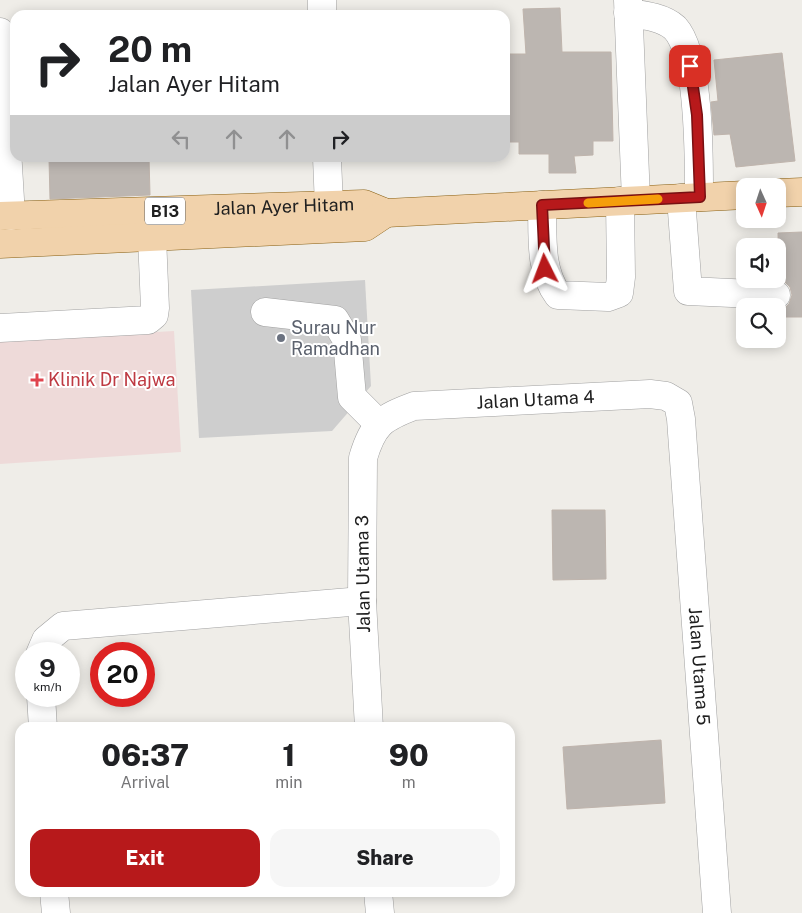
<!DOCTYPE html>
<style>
:root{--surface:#fff;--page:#f6f6f6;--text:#202124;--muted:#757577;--accent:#b7191b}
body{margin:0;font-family:"Public Sans",sans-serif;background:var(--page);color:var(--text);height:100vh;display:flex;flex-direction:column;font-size:19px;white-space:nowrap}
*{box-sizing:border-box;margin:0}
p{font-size:16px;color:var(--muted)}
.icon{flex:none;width:28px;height:28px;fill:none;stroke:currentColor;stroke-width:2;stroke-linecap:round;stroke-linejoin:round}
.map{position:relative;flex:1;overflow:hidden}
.sheet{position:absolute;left:15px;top:722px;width:500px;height:175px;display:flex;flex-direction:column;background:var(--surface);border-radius:15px;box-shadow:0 2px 12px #0003}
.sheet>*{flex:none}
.guide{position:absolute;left:10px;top:10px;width:500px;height:152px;border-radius:15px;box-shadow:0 2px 12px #0003;background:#fff;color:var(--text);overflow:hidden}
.needle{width:32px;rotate:177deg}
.controls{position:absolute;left:736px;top:178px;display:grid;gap:10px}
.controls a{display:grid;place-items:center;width:50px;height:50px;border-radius:10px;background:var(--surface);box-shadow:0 2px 12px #0003;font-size:25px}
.speed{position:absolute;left:15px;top:642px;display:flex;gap:10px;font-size:25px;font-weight:700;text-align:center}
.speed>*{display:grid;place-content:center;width:65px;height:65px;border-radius:50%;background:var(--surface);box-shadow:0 2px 12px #0003;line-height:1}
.speed small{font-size:12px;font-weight:400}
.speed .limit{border:8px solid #d22;background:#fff;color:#111}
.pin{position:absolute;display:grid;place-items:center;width:42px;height:42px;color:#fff;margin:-21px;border-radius:10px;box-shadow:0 2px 8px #0006}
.me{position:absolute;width:55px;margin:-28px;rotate:357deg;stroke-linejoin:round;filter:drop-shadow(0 0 4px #0008)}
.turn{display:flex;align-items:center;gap:18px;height:105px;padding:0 15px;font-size:22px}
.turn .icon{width:65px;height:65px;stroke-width:2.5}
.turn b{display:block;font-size:35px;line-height:42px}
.lanes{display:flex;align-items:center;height:48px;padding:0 15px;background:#0003;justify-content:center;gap:25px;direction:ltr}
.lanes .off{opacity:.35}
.eta{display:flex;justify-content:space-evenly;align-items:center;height:85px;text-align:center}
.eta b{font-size:30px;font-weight:800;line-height:35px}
.primary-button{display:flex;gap:10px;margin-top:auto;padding:10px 15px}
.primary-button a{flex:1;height:58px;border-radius:15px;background:var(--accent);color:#fff;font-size:20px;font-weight:800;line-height:58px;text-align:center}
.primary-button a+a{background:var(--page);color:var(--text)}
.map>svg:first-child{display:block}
.commercial{fill:#eedad9}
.religious{fill:#cecece}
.building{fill:#bcb6b1;stroke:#bfb4ac}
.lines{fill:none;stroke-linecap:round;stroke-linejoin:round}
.minor-casing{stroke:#a1a1a1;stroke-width:29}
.major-casing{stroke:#896013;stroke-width:29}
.minor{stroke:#fff;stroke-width:28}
.major{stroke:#f1d2ab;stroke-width:28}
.route-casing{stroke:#771012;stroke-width:12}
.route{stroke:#b7191b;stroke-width:9}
.slow{stroke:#f59e0b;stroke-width:9}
.worship-dot{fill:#6b7280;stroke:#fff;stroke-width:2}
.health-dot{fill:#e0444e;stroke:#fff;stroke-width:2}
.labels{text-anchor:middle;stroke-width:4;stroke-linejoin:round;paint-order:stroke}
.shield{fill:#fff;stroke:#636363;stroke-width:1}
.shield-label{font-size:16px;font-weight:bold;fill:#202020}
.street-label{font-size:18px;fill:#202020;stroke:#fff}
.worship-label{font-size:18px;fill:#5b616d;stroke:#fff;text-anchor:start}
.health-label{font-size:18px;fill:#be3a42;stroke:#fff;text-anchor:start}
</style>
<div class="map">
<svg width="802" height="913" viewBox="0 0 802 913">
<rect width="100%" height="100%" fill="#efede8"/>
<polygon class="commercial" points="174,331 181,452 0,464 0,341"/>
<polygon class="religious" points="365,280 371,386 332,431 199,438 191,290"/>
<g class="building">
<polygon points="560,8 562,52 611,52 613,141 593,141 593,155 574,156 576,173 549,173 549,154 519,154 519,142 505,142 505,54 526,54 523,9"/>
<polygon points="782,53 795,161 736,167 730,134 714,135 711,102 718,101 714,60"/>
<polygon points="49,158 149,158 150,195 50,199"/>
<polygon points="802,232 802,317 779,317 779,310 784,309 789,304 792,295 790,287 785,282 779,280 778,233"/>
<polygon points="552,510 605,510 606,579 553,580"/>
<polygon points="661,740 665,803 567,809 563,747"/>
</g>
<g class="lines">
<g class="minor-casing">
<g id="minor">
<polyline points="322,0 322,15"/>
<polyline points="628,0 636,200"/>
<path d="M628,13C643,15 663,17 675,28C700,55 699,160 699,197"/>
<polyline points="0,32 11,216"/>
<polyline points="327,158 329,206"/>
<polyline points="681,198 688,291 776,295"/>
<path d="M542,205C543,235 539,270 558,295L608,297L619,293L621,277L620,201"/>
<polyline points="265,312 335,320 347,340 352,397 379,424"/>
<polyline points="0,328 148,320 154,315 155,308 152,237"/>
<polyline points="40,654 46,640 63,626 362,601"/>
<polyline points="41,696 43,728"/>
<path id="s1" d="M369,728L362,601L363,458C373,424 382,418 414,406L650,394L666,396L678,403L681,419L717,913"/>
<polyline points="54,892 56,913"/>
<polyline points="378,892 380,913"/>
</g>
</g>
<g class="major-casing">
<g id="major">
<polyline points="778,193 802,192"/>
<path id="s2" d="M0,216L364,204L386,213L745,195"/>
<polyline points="0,244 365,227 386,213"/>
</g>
</g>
<use href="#minor" class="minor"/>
<use href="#major" class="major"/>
</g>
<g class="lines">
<g class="route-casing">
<polyline id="route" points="545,269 542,205 700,197 697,115 690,66"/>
</g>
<use href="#route" class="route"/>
<polyline class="slow" points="588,203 658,199"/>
</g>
<circle class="worship-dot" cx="281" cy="338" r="5"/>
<path class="health-dot" d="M34.5 372.5h5v5h5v5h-5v5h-5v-5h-5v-5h5z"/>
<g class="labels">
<rect class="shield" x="145" y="197.5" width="40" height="27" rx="4"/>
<g class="shield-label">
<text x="165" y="217">B13</text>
</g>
<g class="street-label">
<text dy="6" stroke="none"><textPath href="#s2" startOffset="284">Jalan Ayer Hitam</textPath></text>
<text dy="6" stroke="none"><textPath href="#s1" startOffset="469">Jalan Utama 4</textPath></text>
<text transform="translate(363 574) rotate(-91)" y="6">Jalan Utama 3</text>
<text dy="6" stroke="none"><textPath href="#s1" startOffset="878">Jalan Utama 5</textPath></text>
</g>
<g class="worship-label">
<text x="291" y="334">Surau Nur<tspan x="291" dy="21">Ramadhan</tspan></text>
</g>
<g class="health-label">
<text x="48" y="386">Klinik Dr Najwa</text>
</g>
</g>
</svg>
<div class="controls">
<a><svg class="needle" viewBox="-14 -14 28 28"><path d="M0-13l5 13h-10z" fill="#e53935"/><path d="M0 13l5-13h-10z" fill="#757577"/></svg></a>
<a><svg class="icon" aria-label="sound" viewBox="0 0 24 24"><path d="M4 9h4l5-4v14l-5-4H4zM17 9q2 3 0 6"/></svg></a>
<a><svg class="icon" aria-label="search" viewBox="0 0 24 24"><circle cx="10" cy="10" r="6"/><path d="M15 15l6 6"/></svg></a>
</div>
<div class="speed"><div>9<small>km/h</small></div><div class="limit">20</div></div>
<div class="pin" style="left:690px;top:66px;background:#d93025"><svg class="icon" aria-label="arrive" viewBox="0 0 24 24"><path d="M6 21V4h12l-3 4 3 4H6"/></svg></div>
<svg class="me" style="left:545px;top:269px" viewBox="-20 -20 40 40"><path d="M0-17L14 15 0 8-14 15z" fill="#b7191b" stroke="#fff" stroke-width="4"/></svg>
<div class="guide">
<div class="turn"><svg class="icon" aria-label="right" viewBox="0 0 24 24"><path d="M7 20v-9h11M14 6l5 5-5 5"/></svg><div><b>20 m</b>Jalan Ayer Hitam</div></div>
<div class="lanes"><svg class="icon off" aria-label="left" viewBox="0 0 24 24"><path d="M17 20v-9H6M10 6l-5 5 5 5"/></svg><svg class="icon off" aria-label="ahead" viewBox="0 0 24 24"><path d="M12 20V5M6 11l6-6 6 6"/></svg><svg class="icon off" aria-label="ahead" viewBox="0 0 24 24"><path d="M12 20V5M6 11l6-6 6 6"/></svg><svg class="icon" aria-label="right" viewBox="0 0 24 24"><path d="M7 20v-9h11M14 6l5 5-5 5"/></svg></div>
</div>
<section class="sheet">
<div class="eta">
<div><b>06:37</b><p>Arrival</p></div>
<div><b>1</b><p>min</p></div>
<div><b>90</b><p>m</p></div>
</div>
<div class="primary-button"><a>Exit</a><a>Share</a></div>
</section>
</div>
